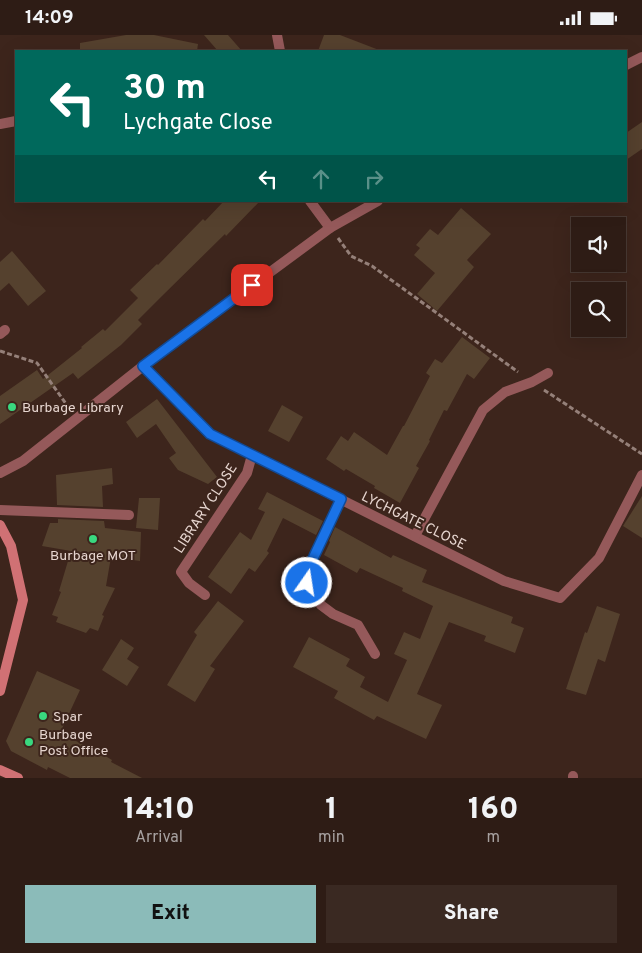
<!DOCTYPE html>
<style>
:root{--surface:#2e1c15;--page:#3a2922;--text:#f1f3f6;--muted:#a7a1a0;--line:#493a34;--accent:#8bbbb9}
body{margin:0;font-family:Overpass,sans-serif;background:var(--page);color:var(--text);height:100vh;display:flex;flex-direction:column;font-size:19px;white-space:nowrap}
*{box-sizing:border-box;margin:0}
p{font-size:16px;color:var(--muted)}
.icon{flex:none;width:28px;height:28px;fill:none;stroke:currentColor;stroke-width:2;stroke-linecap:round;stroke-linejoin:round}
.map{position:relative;height:743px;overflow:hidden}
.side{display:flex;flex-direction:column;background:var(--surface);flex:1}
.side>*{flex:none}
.banner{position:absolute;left:15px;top:15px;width:612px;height:152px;border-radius:0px;box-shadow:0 5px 20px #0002,0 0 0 1px var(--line);background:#00695c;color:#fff;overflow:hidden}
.tools{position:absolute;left:571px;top:182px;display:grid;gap:10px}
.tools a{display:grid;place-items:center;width:55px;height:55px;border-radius:0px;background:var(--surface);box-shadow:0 5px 20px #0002,0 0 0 1px var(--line);font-size:25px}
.pin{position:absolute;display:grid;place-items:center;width:42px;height:42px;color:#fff;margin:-21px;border-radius:10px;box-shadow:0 2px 8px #0006}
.me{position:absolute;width:55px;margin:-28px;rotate:13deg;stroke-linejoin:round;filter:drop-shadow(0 0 4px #0008)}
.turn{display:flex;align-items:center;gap:18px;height:105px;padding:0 25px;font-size:22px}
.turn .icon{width:65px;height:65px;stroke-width:2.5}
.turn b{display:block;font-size:35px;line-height:42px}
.lanes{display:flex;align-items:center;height:48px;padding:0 25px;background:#0003;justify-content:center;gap:25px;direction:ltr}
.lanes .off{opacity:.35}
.eta{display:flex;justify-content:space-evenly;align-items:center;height:85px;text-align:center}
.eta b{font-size:30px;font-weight:800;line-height:35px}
.primary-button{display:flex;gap:10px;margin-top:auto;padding:10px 25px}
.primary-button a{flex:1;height:58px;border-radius:0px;background:var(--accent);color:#111;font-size:20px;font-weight:800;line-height:58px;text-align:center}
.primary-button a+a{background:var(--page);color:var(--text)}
.status{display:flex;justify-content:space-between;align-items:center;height:35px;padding:0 25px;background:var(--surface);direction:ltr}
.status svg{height:14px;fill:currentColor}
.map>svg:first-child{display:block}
.building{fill:#55412e}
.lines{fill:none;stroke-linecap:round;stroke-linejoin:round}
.path{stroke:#958079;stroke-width:3;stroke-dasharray:5 2.5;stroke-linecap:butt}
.service{stroke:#95595a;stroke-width:10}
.minor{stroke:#95595a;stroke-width:10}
.tertiary{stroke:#95595a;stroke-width:10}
.secondary{stroke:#d07174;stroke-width:10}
.route-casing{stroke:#114b97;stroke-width:12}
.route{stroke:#1a73e8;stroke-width:9}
.poi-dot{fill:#39d87f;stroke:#3d251c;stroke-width:2}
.labels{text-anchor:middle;stroke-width:4;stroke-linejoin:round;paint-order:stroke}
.poi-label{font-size:14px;fill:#e7d6d0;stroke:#3d251c;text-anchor:start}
.street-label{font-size:14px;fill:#e7d6d0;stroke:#3d251c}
</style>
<div class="status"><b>14:09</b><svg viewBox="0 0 49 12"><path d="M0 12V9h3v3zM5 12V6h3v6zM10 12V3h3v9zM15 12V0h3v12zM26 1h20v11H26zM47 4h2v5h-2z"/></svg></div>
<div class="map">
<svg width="642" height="743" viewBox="0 0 642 743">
<rect width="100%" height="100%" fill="#3d251c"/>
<g class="building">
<polygon points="126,0 154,0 198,9 197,16 80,16 80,8"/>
<polygon points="204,0 228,0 242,16 218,16"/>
<polygon points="324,0 340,0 379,15 379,16 318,16"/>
<polygon points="642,87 642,114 626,125 626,98"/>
<polygon points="224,166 260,166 226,201 225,199 161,262 138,285 142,289 121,310 78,344 73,338 0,389 0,361 37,335 43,344 82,313 81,312 103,294 105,296 138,263 130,255 157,229 158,230 203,184 205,186"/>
<polygon points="461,173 491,199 467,225 474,232 437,276 417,259 435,238 414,220 420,213 416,210 430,194 438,200"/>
<polygon points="12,216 46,256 28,271 9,248 0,256 0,227"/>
<polygon points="462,302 490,323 474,344 467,339 447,376 444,375 429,405 430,406 416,431 419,433 400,468 374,453 375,451 346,434 344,436 326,424 341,401 348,406 354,397 387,420 403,391 404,391 430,341 426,338 435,324 442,328"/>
<polygon points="157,364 217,442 208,449 178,435 169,423 176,418 156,389 137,403 126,387"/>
<polygon points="282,370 303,382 289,407 268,396"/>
<polygon points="112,433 113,449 102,451 103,472 57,470 56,440"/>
<polygon points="267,457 323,486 316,500 283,483 267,516 269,518 255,537 249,533 231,559 208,542 240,497 251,505 265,477 258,474"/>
<polygon points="642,461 642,503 623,491"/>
<polygon points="139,463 160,463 158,495 136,493"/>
<polygon points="58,484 104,486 105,493 141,497 140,526 111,522 106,551 115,553 102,580 104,581 98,596 90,593 86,598 56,587 58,582 52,580 61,557 59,556 71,516 42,511 50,488 58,488"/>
<polygon points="335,492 391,523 393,520 427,535 422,547 513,582 511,588 524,593 515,618 484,606 486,601 449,587 417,659 442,670 426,704 377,681 374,685 334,663 338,656 293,632 309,602 350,624 346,631 365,642 360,652 388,667 407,625 394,619 404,597 420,604 433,571 402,556 403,553 360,533 357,538 324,520 330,507 329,506"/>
<polygon points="218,566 244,586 210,631 215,634 195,667 167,650 197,600 194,597"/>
<polygon points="597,571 620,579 605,627 598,624 586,660 566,654 585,597 587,598"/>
<polygon points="121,604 134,613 127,624 139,632 127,651 102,635"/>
<polygon points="37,636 80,655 60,698 102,719 112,725 111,727 142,743 70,743 48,732 47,735 11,716 6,706"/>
</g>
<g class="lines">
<g class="path">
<polyline points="338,203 351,221 372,231 518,337"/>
<polyline points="0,316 37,328 69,373"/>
<polyline points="544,355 642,419"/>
</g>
<polyline class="service" points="573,741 573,743"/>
<g class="minor">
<polyline points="277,0 280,16"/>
<polyline points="0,89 16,86"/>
<polyline points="310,166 330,193"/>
<polyline points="0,299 5,295"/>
<polyline points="143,331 210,399 504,546 560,563 599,523 642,440"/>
<polyline points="341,464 309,532 307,548 321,570 333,579 358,590 375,619"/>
<polyline points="0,475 129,480"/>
<polyline points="415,501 483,375 505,357 532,347 548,338"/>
<polyline points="205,560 189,548 181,537 247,438 252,420"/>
</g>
<g class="tertiary">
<polyline points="626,30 642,22"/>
<polyline points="0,438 23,426 143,331 330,193 378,166"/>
</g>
<g class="secondary">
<polyline points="0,490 11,511 23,565 0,656"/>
<polyline points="0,735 18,743"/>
</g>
</g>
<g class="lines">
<g class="route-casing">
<polyline id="route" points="252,250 143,331 210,399 341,464 309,532 307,548"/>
</g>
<use href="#route" class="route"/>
</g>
<g class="poi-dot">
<circle cx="12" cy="372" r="5"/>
<circle cx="93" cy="504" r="5"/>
<circle cx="43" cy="681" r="5"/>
<circle cx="29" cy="707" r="5"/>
</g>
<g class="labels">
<g class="poi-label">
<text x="22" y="377">Burbage Library</text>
<text x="93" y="525" text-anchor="middle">Burbage MOT</text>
<text x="53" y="686">Spar</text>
<text x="39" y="704">Burbage<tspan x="39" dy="16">Post Office</tspan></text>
</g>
<g class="street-label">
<text transform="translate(205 473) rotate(-57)" y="5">LIBRARY CLOSE</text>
<text transform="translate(414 485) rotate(26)" y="5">LYCHGATE CLOSE</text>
</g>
</g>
</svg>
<div class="tools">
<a><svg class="icon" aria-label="sound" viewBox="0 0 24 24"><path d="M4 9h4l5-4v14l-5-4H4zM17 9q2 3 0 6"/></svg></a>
<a><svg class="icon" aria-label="search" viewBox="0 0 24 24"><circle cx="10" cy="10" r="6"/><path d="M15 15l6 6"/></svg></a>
</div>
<div class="pin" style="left:252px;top:250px;background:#d93025"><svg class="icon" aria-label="arrive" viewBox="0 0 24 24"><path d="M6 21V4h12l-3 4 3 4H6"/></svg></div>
<svg class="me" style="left:307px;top:548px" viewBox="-20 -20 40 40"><circle r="17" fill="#1a73e8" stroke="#fff" stroke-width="3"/><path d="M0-11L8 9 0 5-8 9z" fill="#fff"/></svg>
<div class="banner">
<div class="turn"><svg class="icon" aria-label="left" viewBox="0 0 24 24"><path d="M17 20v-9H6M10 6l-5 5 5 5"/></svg><div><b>30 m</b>Lychgate Close</div></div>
<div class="lanes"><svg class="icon" aria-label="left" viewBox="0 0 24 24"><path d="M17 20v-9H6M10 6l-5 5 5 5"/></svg><svg class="icon off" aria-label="ahead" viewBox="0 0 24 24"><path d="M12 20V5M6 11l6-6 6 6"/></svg><svg class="icon off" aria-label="right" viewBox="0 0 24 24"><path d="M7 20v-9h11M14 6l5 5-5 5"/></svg></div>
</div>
</div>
<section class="side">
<div class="eta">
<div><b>14:10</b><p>Arrival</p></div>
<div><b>1</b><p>min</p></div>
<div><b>160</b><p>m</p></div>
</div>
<div class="primary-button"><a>Exit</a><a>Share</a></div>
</section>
